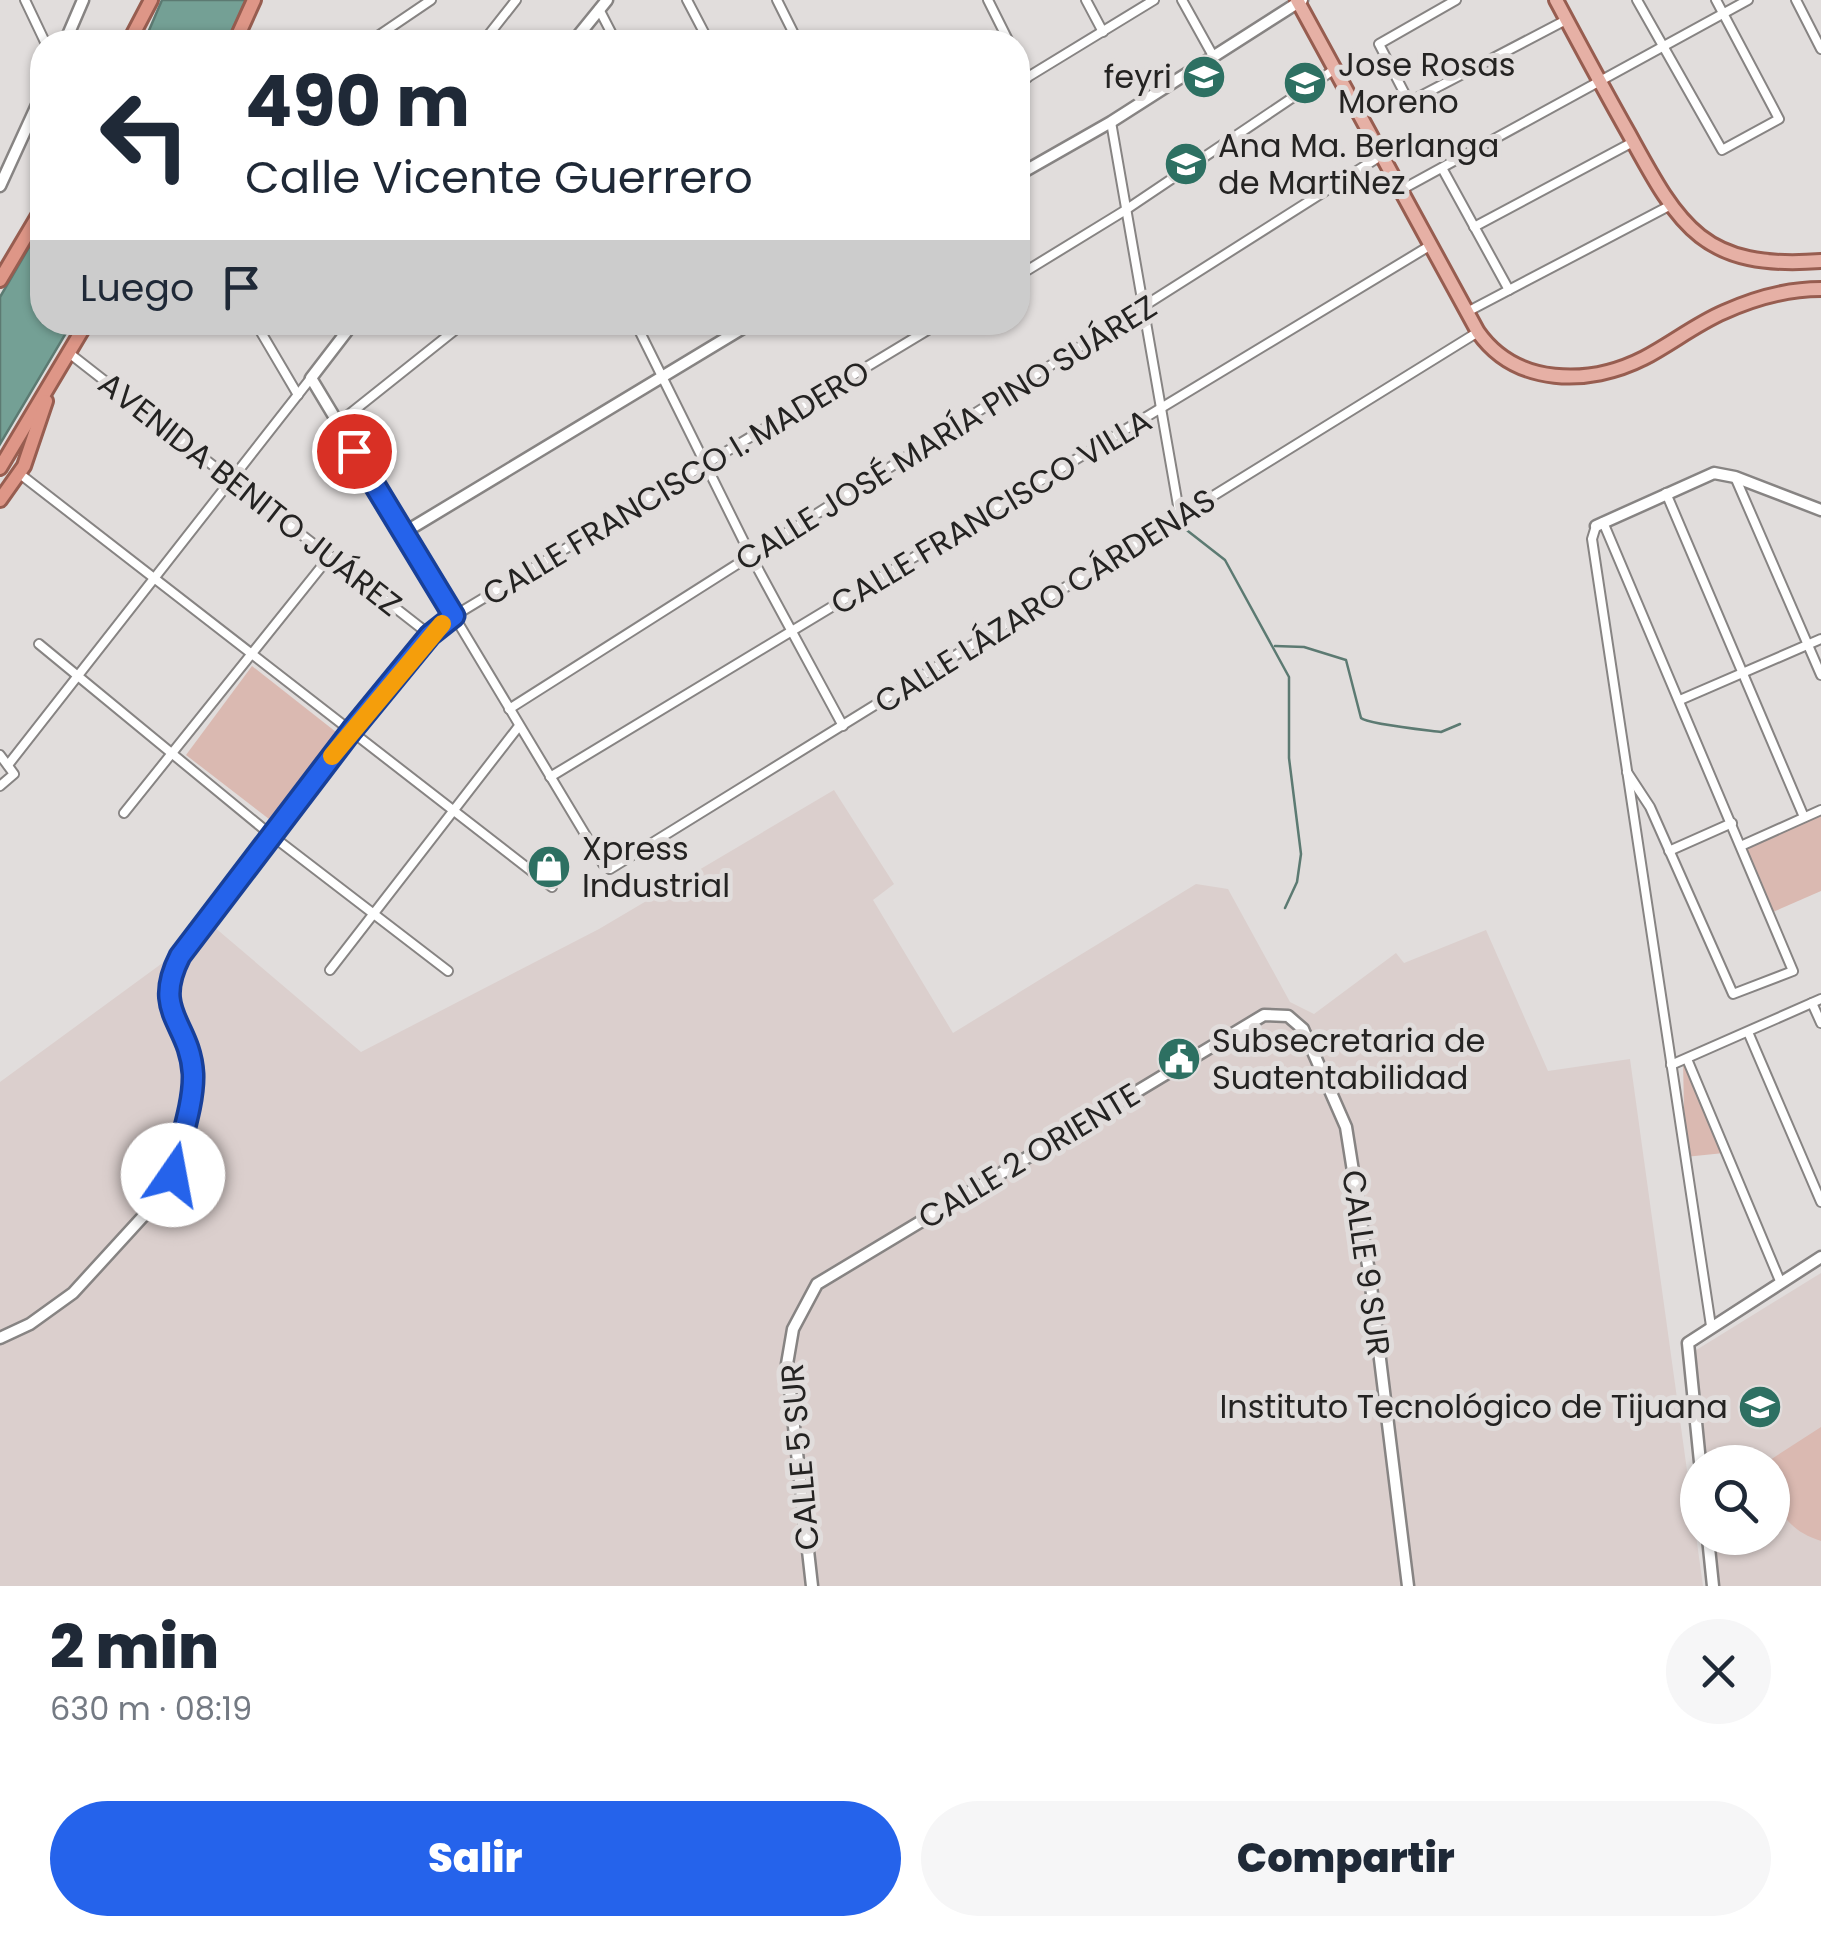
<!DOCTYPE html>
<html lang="es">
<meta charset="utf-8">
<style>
:root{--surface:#fff;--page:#f6f6f7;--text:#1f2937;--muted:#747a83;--accent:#2563eb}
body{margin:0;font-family:Poppins,sans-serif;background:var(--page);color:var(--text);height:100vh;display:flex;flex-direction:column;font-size:38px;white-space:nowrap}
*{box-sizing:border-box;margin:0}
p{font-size:32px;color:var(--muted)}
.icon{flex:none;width:55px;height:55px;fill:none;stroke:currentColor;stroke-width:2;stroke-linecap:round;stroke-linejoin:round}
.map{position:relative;height:1586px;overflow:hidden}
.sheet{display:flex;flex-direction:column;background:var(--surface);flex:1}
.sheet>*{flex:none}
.top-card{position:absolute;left:30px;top:30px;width:1000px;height:305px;border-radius:40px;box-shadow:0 2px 8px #0004;background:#fff;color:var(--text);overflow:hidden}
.fabs{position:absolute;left:1680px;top:1445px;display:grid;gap:20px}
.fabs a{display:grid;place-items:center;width:110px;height:110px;border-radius:50%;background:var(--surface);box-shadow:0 2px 8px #0004;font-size:50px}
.pin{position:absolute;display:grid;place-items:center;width:85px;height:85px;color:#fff;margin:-42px;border:5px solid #fff;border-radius:50%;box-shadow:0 2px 10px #0007}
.me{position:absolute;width:110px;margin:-55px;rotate:12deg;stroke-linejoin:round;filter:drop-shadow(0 0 8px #0008)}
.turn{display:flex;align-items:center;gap:35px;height:210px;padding:0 50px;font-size:45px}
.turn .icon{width:130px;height:130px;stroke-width:2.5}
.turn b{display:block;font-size:70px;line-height:85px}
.then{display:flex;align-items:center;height:95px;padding:0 50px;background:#0003;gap:20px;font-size:38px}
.round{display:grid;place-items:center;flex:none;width:105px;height:105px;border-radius:52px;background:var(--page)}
.headline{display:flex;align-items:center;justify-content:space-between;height:170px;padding:0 50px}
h1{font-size:60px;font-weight:800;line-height:75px}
.primary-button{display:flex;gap:20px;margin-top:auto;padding:20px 50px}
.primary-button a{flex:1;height:115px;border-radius:60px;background:var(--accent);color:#fff;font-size:40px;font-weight:800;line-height:115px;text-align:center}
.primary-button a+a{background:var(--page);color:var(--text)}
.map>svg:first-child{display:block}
.built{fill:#dbcfcd}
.green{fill:#dab9b1}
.water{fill:#74a095;stroke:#5c7a72;stroke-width:2.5}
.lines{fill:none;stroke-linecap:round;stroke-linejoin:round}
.stream{stroke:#5c7a72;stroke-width:2.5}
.minor-casing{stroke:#878483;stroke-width:12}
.tertiary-casing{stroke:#878483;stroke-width:15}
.primary-casing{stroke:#975d50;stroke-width:18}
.trunk-casing{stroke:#975d50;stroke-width:18}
.minor{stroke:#fff;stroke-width:8}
.tertiary{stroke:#fff;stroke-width:10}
.primary{stroke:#e6b0a5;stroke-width:12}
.trunk{stroke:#de9687;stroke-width:12}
.route-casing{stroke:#184099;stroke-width:25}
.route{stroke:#2563eb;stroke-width:18}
.slow{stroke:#f59e0b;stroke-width:18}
.labels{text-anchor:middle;stroke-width:10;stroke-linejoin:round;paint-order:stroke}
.poi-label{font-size:32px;fill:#242322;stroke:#e1dddc;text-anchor:start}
.street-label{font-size:32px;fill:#242322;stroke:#e1dddc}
</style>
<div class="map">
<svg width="1821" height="1586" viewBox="0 0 1821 1586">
<rect width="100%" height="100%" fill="#e1dddc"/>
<g class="built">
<polygon points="834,790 894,884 873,900 953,1033 1196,884 1228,889 1290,1002 1314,1014 1396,953 1404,963 1486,930 1548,1071 1630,1059 1703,1586 0,1586 0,1082 213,926 361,1052 599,929"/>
<polygon points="1821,1273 1821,1586 1720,1586 1715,1538 1772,1538 1772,1462 1706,1462 1693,1352"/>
</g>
<g class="green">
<polygon points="252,666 336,732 269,819 186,755"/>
<polygon points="1821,811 1821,891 1773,912 1744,845"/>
<polygon points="1683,1061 1724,1153 1685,1157"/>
<path d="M1821,1427V1541C1780,1528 1772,1500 1772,1462H1767Z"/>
</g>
<g class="water">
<polygon points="162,0 246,0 227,42 144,42"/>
<polygon points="42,225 42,322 72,323 0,444 0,297"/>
</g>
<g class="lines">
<g class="stream">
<polyline points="1184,528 1225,560 1289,677 1289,758 1301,854 1297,882 1285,908"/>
<path d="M1275,646L1304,647L1346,660L1361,718C1367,724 1426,730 1441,732L1460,724"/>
</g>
<g class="minor-casing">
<g id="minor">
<polyline points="25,0 45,42"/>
<polyline points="687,0 709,42"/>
<polyline points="777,0 798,42"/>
<polyline points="988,0 1009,42"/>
<polyline points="1086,0 1103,32"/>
<polyline points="1182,0 1212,54"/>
<polyline points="1456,0 1379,44 1409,102 1566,20"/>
<polyline points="1637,0 1722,150 1779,119 1716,0"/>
<polyline points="1796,0 1821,49"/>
<polyline points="599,9 616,42"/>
<polyline points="369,42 431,0"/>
<polyline points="483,42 516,0"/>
<polyline points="1018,60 1027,78"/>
<polyline points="1018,83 1154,0"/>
<polyline points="1111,122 1180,517"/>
<polyline points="1442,168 1509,290"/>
<polyline points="1401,190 1748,0"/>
<polyline points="1474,227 1633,142"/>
<polyline points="1018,276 1124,211 1335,69"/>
<polyline points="1467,312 1669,206"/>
<polyline points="255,322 298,395"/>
<polyline points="635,322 751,556 843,726"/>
<polyline points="941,322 454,616 603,864 610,869 1478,332"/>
<polyline points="69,353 430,635"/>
<polyline points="337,424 465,322"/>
<polyline points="20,474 552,887"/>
<polyline points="1735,477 1821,675"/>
<polyline points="1666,493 1804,817"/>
<polyline points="1603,522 1793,971 1733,994 1650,807 1627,772"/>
<polyline points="1596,526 1592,539 1711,1326"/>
<polyline points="39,644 271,835 448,971"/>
<polyline points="1680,700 1821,639"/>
<polyline points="509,709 1382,155"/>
<polyline points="0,755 14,774 0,786"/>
<polyline points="8,765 311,378"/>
<polyline points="550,777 1431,245"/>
<polyline points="124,813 330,556"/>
<polyline points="1743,845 1821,810"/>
<polyline points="1669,851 1732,823"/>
<polyline points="330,970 519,726"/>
<polyline points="1812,1003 1821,1023"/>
<polyline points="1748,1032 1821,1202"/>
<polyline points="1687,1059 1780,1281"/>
<polyline points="1671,1065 1821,999"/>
</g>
</g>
<g class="tertiary-casing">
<g id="tertiary">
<polyline points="65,42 83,0"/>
<polyline points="573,42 607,0"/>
<polyline points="1018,175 1111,122 1302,0"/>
<polyline points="0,186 42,94"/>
<polyline points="1596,526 1714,473 1735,477 1821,510"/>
<polyline points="405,532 753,322"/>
<polyline points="0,1338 30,1324 73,1293 169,1188 193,1076 168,998 167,982 180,955 351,730 430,635 454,616 311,378 354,322"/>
<polyline points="1700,1462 1688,1343 1821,1257"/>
<polyline points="1708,1538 1713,1586"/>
<polyline points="812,1586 787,1364 793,1329 817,1284 1264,1015 1288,1016 1303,1029 1346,1127 1370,1278 1408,1586"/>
</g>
</g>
<g class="primary-casing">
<g id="primary">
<path d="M1297,0L1478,332C1516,386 1589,386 1644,358C1671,344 1696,324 1724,312C1755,298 1787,289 1821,289"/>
<path d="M1556,0C1580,45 1604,90 1629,134C1680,228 1704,270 1821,261"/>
</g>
</g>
<g class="trunk-casing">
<g id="trunk">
<polyline points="129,42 151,0"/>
<polyline points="235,42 254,0"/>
<polyline points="0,280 42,209"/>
<polyline points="0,468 87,322"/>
<polyline points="0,500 24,466 46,401"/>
</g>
</g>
<use href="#minor" class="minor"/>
<use href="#tertiary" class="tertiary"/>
<use href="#primary" class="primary"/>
<use href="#trunk" class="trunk"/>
</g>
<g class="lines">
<g class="route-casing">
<path id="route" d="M173,1175C179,1144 194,1105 193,1074C190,1022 151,1013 180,956L352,730L430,635L454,616L354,451"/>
</g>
<use href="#route" class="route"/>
<polyline class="slow" points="332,756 442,624"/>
</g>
<defs>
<g id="school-disc" transform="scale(2.25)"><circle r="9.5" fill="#2d7062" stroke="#e1dddc"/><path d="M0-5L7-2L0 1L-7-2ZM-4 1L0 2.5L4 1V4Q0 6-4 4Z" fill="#fff"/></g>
<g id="shop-disc" transform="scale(2.25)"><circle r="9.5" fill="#2d7062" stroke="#e1dddc"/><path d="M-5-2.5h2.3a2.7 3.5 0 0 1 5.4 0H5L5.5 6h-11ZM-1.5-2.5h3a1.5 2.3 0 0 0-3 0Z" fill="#fff"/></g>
<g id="civic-disc" transform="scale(2.25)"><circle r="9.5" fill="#2d7062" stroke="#e1dddc"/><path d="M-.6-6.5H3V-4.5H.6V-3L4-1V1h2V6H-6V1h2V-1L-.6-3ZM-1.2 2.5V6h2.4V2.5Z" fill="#fff"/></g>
<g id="university-disc" transform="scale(2.25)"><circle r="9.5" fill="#2d7062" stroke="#e1dddc"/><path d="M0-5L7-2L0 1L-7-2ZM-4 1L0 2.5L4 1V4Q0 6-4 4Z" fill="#fff"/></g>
</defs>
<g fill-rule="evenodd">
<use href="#school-disc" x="1204" y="77"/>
<use href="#school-disc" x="1305" y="83"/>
<use href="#school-disc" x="1186" y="164"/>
<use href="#shop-disc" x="549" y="867"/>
<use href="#civic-disc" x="1179" y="1059"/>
<use href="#university-disc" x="1760" y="1407"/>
</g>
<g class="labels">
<g class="poi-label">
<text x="1338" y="76">Jose Rosas<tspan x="1338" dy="37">Moreno</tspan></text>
<text x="1172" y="88" text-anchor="end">feyri</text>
<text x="1218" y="157">Ana Ma. Berlanga<tspan x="1218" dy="37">de MartiNez</tspan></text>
<text x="582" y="860">Xpress<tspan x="582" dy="37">Industrial</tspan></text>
<text x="1212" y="1052">Subsecretaria de<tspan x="1212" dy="37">Suatentabilidad</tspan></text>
<text x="1728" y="1418" text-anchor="end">Instituto Tecnológico de Tijuana</text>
</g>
<g class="street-label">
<text transform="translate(946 433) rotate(-32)" y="11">CALLE JOSÉ MARÍA PINO SUÁREZ</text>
<text transform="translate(676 483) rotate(-31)" y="11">CALLE FRANCISCO I. MADERO</text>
<text transform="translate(250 494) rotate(38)" y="11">AVENIDA BENITO JUÁREZ</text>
<text transform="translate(991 512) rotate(-31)" y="11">CALLE FRANCISCO VILLA</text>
<text transform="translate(1045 601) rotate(-32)" y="11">CALLE LÁZARO CÁRDENAS</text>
<text transform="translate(1029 1156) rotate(-31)" y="11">CALLE 2 ORIENTE</text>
<text transform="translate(1366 1263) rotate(82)" y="11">CALLE 9 SUR</text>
<text transform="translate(800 1457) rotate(-95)" y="11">CALLE 5 SUR</text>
</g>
</g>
</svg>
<div class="fabs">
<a><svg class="icon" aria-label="search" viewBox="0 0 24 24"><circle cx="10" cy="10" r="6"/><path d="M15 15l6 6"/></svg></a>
</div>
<div class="pin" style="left:354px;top:451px;background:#d93025"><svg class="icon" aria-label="arrive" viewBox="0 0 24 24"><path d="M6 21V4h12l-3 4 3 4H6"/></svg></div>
<svg class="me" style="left:173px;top:1175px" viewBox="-20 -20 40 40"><circle r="19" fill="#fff"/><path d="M0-13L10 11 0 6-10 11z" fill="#2563eb"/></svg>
<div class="top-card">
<div class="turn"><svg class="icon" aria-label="left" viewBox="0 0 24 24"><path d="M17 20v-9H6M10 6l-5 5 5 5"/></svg><div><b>490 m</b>Calle Vicente Guerrero</div></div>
<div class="then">Luego<svg class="icon" aria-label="arrive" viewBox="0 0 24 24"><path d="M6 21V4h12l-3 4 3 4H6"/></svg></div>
</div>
</div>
<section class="sheet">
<div class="headline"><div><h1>2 min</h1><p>630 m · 08:19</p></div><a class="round"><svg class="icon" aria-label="close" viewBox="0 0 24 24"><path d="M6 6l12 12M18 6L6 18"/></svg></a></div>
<div class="primary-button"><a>Salir</a><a>Compartir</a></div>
</section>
